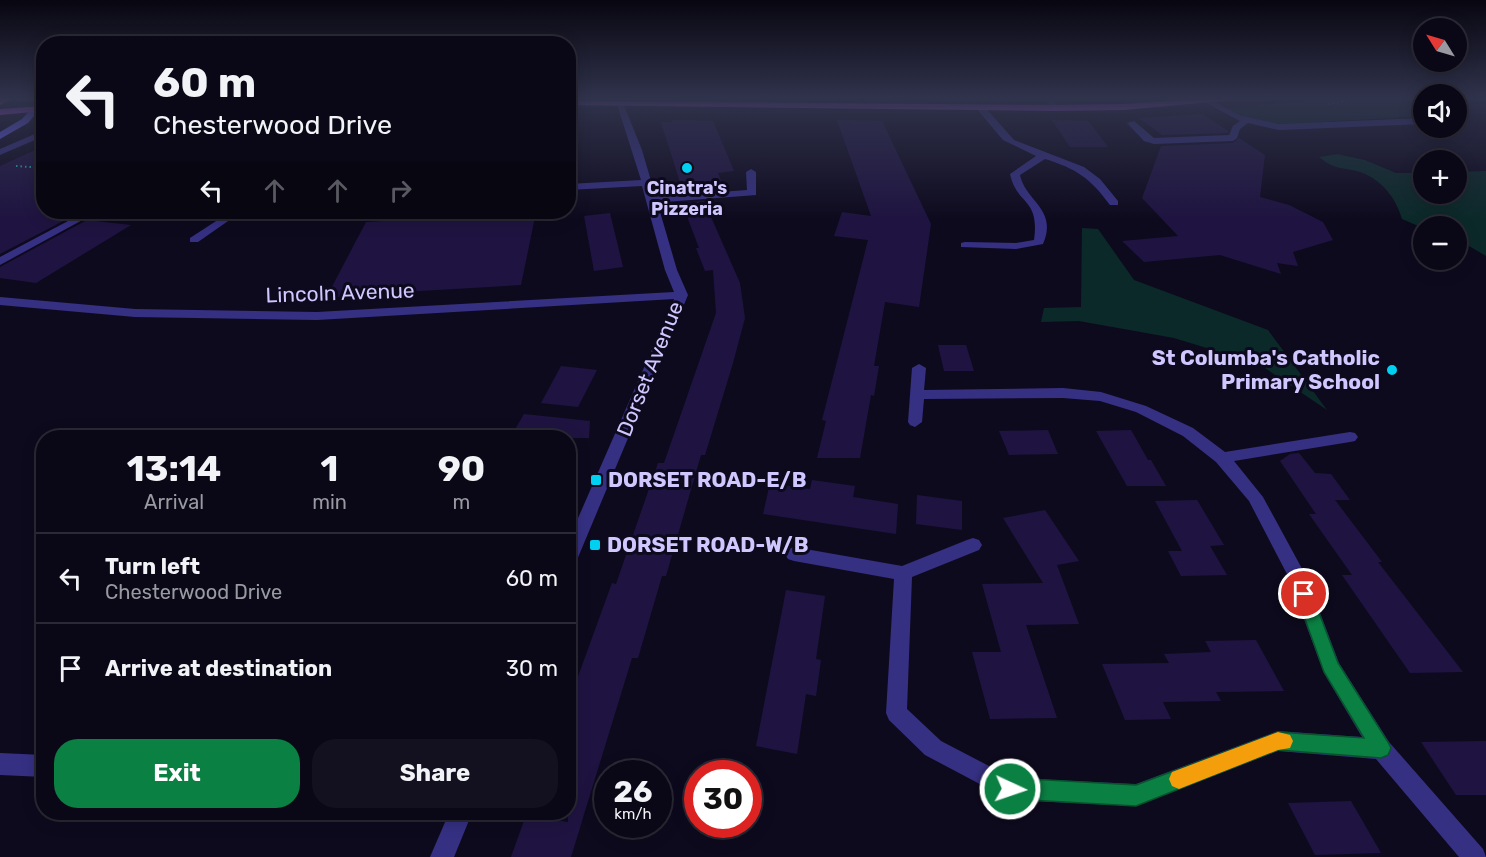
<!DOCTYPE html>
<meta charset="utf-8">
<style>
:root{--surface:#0a0816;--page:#13111f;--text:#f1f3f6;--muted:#999aa1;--line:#2a2935;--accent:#0b8043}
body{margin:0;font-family:Rubik,sans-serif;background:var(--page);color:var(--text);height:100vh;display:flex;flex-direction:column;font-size:22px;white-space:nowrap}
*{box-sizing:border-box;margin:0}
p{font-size:20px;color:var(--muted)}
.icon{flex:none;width:33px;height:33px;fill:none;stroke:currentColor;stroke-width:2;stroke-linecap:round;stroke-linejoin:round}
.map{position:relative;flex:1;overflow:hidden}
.sheet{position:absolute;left:36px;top:430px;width:540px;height:390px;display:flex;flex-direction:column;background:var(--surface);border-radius:24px;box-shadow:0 3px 15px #0003,0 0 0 2px var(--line)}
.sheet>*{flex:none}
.hud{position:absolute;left:36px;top:36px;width:540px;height:183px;border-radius:24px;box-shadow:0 3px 15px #0003,0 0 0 2px var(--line);background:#0a0816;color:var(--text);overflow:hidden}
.needle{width:39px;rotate:307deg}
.controls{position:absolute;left:1413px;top:18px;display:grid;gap:12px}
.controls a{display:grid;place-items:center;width:54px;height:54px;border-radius:50%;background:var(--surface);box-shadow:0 3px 15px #0003,0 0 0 2px var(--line);font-size:30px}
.speed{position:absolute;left:594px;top:760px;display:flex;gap:12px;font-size:30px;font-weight:700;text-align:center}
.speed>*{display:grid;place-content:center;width:78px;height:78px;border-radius:50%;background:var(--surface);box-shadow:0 3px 15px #0003,0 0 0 2px var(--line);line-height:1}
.speed small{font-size:15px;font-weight:400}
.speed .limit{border:9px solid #d22;background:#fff;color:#111}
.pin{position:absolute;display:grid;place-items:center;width:51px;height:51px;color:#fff;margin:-26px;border:3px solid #fff;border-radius:50%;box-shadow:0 2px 6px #0007}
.me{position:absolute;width:66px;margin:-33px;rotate:93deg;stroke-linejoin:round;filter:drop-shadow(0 0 4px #0008)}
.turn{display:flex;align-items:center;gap:21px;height:126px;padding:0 18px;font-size:27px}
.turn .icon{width:78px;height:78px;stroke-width:2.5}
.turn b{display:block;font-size:42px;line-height:51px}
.lanes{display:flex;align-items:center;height:57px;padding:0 18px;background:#0003;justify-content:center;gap:30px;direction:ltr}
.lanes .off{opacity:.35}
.eta{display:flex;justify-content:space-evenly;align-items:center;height:102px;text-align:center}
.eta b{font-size:36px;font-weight:700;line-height:42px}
.action{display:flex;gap:12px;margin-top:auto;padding:12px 18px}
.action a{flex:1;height:69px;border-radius:24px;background:var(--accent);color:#fff;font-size:24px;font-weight:700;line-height:69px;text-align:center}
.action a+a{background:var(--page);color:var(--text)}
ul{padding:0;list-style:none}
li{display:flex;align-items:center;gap:18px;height:90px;padding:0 18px;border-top:2px solid var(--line)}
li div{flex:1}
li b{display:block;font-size:22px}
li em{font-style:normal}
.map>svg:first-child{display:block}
.green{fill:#0c2929}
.building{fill:#1f1441}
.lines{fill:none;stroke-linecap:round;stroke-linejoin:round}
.path{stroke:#20bab7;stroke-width:2;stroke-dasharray:1.5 3;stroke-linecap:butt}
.lane{fill:#363083;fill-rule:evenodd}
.street{fill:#363083;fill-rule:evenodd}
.secondary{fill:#695eff;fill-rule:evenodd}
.primary{fill:#c44eff;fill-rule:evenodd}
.highway{fill:#ff4295;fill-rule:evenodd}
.route{fill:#0b8043;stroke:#07532c;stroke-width:1.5}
.slow{fill:#f59e0b}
.poi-dot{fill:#00d0f2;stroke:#0e0a1e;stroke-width:2}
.labels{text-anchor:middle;stroke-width:6;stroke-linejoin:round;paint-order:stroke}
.far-poi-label{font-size:18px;font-weight:bold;fill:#d0c7ff;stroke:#0e0a1e}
.street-label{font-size:21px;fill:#d0c7ff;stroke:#0e0a1e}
.poi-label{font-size:21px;font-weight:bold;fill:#d0c7ff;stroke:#0e0a1e;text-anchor:start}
</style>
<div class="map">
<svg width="1486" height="857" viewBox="0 0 1486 857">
<rect width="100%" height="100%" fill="#0e0a1e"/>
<g class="green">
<polygon points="1327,99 1424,99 1423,116 1282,124 1249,119 1227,108"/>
<path d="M1337,154L1365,160L1396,173H1423L1424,194H1456L1457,172L1486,171V256L1457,239L1456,226L1423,228L1402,219C1396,199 1384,182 1363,173C1344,166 1337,172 1319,157Z"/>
<polygon points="1082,228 1098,229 1134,280 1268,330 1327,410 1259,364 1174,338 1079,321 1041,322 1044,308 1081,307"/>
</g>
<g class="building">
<polygon points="1202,114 1228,131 1228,133 1162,135 1139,118"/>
<polygon points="673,120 713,121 734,171 718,173 724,189 683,192 661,122 672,122"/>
<polygon points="837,120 882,121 931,224 919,307 885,302 874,366 879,366 874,396 871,395 860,458 817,458 826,421 822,420 868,240 834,236 842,212 871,216"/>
<polygon points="1052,120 1088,121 1108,147 1070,147"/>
<polygon points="1239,138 1265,155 1260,197 1289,205 1323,222 1333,240 1293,252 1298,266 1277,263 1281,274 1220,255 1144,262 1122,241 1178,236 1142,198 1161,146 1233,143"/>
<polygon points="44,146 43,215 69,218 0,254 0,166"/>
<polygon points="704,201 740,283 745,318 733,363 705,455 701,455 666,576 662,576 638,658 632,658 571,857 511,857 526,815 568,822 568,704 612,583 616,584 658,463 664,463 716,313 713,270 705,271 696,248 699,248 682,203"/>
<polygon points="536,212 521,285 368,294 367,296 326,298 366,222"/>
<polygon points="610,213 623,267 594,271 584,216"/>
<polygon points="87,220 131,225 36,283 0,278 0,267"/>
<polygon points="938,345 966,345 974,371 944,371"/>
<polygon points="561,366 597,370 578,407 541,403"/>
<polygon points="524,414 590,421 589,438 510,438"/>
<polygon points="1048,430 1058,454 1009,455 999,431"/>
<polygon points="1131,430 1148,460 1151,460 1166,486 1127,486 1096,431"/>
<polygon points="1299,453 1315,473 1331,474 1350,500 1335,500 1382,562 1378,562 1463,672 1410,673 1342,575 1352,575 1309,514 1316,514 1280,461 1290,454"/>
<polygon points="812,480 855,486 853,497 898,504 896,534 763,514 770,483 810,489"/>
<polygon points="917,495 962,501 962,530 916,524"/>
<polygon points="1197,500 1224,545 1210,546 1227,575 1181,576 1168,551 1182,551 1155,501"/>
<polygon points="1045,510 1079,561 1057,565 1079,624 1026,625 1057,718 990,719 972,652 1001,652 982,584 1043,583 1003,518"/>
<polygon points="786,590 825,596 816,659 821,660 816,696 806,694 797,754 756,746"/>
<polygon points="1256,640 1284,691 1216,692 1221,701 1163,702 1171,719 1125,720 1102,664 1169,663 1164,654 1211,652 1205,641"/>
<polygon points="1486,741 1486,795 1456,795 1421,742"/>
<polygon points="1351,801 1381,853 1315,855 1288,803"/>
</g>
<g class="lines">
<g class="path">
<polyline points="1328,104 1361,99"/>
<polyline points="16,166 44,168"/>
</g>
<g class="lane">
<path d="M977,105H983L1014,140L1084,167L1100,179L1118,201V205H1110C1090,178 1077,169 1045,159L1020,175C1026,202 1058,209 1043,244L1016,249L961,247V243L965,242L1016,243L1034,240C1040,197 1017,206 1010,174L1036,156L1003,140L977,109Z"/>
<polygon points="751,169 756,172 756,195 652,203 647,200 652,197 747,190 746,172"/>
<polygon points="230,212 241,212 198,242 190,242 190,238"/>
</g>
<g class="street">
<polygon points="1046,99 1054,99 1058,110 1052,110"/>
<polygon points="1211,100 1242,116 1279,124 1424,118 1424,124 1279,130 1248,123 1240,129 1237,138 1233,141 1154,144 1144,141 1127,123 1134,121 1154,138 1229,135 1233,126 1240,121 1208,104 1207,102"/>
<polygon points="616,101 623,103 642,150 677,270 688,295 574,567 568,569 568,541 674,299 317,320 135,317 0,305 0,297 135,309 317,312 674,292 665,270 642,186 568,190 568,184 641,180"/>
<polygon points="44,130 44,136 0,155 0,149"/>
<polygon points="85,212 97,212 0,265 0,257"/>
<polygon points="919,364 926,368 924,390 1063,388 1101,392 1146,406 1193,428 1225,452 1350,432 1355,433 1358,437 1355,441 1350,442 1234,461 1263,497 1306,576 1339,663 1389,742 1483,849 1486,857 1459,857 1376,759 1278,751 1136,806 1010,800 925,755 889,720 886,713 894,579 794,561 788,559 785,554 788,549 794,547 902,566 967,540 973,538 979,540 982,545 979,550 912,577 907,709 941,741 1012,778 1136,784 1278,731 1362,737 1324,673 1288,576 1249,501 1216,462 1183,436 1136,412 1100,401 1063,398 924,399 922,422 915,427 910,425 908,422 912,368"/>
<polygon points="0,753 44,755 44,777 0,775"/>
<polygon points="449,813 472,813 454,857 430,857"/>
</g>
<polygon class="secondary" points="32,108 39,110 28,123 0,139 0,132 22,119"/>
<g class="primary">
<polygon points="1198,99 1245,99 1123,110 1055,111 568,105 568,101 1055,105 1123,104"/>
<polygon points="44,106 44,111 0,115 0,109"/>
</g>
<polygon class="highway" points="0,99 12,99 0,105"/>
</g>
<linearGradient id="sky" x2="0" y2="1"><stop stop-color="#080610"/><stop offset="0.45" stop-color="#30334c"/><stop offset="1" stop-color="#30334c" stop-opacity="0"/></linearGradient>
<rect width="1486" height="219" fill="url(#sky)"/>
<polygon class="route" points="1304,587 1310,589 1312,594 1338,663 1388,742 1391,748 1388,755 1381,758 1278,750 1136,806 1010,799 1003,796 1000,789 1003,781 1010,778 1136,785 1278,732 1364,738 1324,672 1296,594 1298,589"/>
<polygon class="slow" points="1278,732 1290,735 1293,741 1290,748 1278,750 1179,789 1172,786 1169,779 1172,772"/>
<g class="poi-dot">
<circle cx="687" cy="168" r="6"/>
<circle cx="1392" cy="370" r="6"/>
<rect x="590" y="474" width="12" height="12" rx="3"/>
<rect x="589" y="539" width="12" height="12" rx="3"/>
</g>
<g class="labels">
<g class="far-poi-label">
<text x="687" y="194">Cinatra's<tspan x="687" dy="21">Pizzeria</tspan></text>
</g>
<g class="street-label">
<text transform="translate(340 293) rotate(-2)" y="7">Lincoln Avenue</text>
<text transform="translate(650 369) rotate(-68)" y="7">Dorset Avenue</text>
</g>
<g class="poi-label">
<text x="1380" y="365" text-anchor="end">St Columba's Catholic<tspan x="1380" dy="24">Primary School</tspan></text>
<text x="608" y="487">DORSET ROAD-E/B</text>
<text x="607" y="552">DORSET ROAD-W/B</text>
</g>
</g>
</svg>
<div class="controls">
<a><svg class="needle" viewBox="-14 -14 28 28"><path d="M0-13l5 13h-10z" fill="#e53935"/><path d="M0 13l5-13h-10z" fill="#999aa1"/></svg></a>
<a><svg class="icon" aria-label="sound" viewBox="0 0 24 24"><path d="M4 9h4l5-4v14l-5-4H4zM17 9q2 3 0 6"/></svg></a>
<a>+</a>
<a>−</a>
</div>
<div class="speed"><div>26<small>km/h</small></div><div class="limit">30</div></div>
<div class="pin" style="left:1304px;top:594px;background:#d93025"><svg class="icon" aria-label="arrive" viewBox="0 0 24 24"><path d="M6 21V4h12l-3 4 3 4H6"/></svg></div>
<svg class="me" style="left:1010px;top:789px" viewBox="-20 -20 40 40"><circle r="17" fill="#0b8043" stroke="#fff" stroke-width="3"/><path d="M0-11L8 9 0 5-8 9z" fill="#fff"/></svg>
<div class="hud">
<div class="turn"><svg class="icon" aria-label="left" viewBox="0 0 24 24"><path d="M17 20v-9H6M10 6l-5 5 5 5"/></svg><div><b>60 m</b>Chesterwood Drive</div></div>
<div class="lanes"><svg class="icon" aria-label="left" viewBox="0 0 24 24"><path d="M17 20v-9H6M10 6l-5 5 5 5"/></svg><svg class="icon off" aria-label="ahead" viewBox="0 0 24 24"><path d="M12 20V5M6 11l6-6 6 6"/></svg><svg class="icon off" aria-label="ahead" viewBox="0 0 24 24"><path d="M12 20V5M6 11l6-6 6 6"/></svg><svg class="icon off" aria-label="right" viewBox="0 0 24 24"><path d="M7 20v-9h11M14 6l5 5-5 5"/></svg></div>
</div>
<section class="sheet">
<div class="eta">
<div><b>13:14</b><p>Arrival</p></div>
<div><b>1</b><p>min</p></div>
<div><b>90</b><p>m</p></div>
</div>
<ul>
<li><svg class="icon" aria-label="left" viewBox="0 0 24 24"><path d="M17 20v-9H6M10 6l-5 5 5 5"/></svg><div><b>Turn left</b><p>Chesterwood Drive</p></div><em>60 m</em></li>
<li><svg class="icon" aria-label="arrive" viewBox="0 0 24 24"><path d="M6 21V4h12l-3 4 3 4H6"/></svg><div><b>Arrive at destination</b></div><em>30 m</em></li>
</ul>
<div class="action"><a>Exit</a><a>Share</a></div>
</section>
</div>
